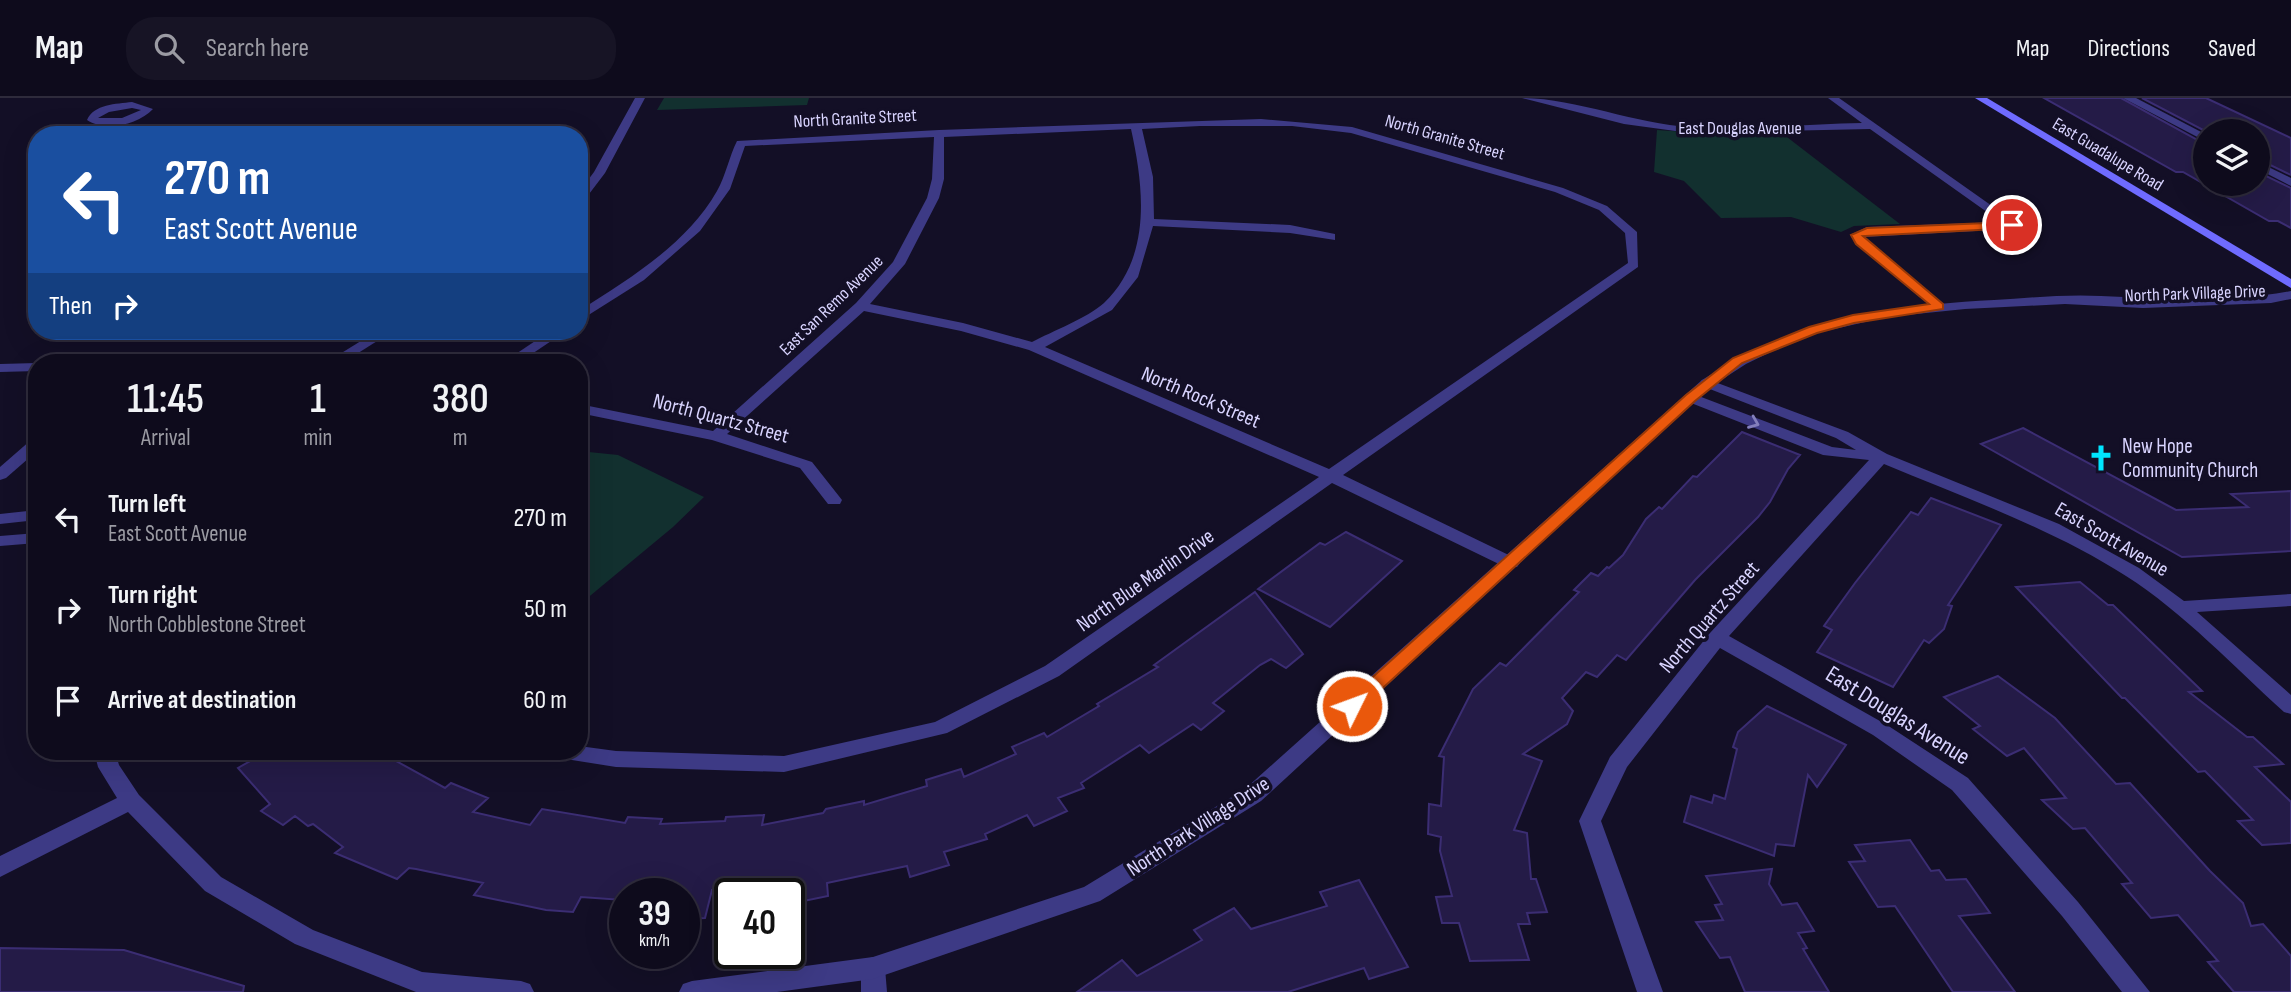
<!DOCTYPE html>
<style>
:root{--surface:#0e0b1c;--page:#171425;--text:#f1f3f6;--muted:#9b9ba3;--line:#2e2b3b}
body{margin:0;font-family:"Sofia Sans Condensed",sans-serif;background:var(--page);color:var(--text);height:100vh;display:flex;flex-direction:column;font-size:26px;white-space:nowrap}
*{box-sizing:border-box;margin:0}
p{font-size:23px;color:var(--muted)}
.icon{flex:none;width:38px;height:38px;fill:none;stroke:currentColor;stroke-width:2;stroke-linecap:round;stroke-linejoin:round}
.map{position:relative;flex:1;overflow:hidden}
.drawer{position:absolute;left:28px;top:256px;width:560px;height:406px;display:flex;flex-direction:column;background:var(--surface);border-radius:28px;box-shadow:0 7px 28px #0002,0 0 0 2px var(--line)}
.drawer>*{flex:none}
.hud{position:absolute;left:28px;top:28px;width:560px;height:214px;border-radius:28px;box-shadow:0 7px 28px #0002,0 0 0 2px var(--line);background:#1a4fa0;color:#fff;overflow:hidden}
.controls{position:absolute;left:2193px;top:21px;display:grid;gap:14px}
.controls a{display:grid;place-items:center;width:77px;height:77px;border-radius:50%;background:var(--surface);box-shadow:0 7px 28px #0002,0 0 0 2px var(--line);font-size:35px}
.speed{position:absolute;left:609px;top:780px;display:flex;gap:14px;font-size:35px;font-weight:700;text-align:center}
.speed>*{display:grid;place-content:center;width:91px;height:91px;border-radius:50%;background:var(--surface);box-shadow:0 7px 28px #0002,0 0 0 2px var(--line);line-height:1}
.speed small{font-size:18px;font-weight:400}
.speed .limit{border:4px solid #111;border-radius:10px;background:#fff;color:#111}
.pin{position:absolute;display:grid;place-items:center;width:60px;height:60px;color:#fff;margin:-30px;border:4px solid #fff;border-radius:50%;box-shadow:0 2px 7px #0007}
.me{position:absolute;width:77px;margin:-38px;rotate:48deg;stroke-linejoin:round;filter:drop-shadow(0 0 5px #0008)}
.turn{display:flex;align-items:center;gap:24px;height:147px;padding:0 21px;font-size:32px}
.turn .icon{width:91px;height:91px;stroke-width:2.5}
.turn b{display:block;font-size:49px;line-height:60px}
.then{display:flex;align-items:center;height:66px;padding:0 21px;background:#0003;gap:14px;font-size:26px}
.eta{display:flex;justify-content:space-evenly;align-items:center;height:119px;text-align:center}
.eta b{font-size:42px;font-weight:600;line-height:49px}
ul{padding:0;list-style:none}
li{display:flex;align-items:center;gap:21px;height:91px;padding:0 21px}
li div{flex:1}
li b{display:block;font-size:26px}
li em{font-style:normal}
header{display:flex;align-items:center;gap:42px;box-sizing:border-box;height:98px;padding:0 35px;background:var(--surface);border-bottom:2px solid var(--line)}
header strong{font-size:33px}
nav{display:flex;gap:38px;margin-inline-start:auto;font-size:24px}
.search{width:490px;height:63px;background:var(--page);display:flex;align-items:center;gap:18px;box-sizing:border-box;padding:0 24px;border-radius:28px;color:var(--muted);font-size:26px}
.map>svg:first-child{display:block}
.green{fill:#12302f}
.building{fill:#241b47;stroke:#3b2d73;stroke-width:2}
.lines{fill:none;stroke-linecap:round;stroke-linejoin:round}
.minor{fill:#3d3a85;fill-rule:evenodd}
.tertiary{fill:#3d3a85;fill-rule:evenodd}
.secondary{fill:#6f6bff;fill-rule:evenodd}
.oneway{stroke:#837fbc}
.route{fill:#ea580c;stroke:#983908;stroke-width:2}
.labels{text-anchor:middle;stroke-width:7;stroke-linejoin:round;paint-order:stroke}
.far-street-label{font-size:18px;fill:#d9d4ff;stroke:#130f26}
.street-label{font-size:21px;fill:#d9d4ff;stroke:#130f26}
.poi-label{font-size:21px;fill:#d9d4ff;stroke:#130f26;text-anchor:start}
.near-street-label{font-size:24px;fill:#d9d4ff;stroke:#130f26}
</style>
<header>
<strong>Map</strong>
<div class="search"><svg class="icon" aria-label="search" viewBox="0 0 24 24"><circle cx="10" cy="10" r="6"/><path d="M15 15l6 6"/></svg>Search here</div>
<nav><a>Map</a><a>Directions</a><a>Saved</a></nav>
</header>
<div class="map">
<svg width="2291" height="894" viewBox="0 0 2291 894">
<rect width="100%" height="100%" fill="#130f26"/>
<g class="green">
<polygon points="664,0 809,0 807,7 657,12"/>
<polygon points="1657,32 1727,37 1783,36 1900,126 1854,128 1841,134 1791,119 1721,120 1684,83 1654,74"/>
<polygon points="579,353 618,357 704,399 673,429 579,507"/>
</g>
<g class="building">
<polygon points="2044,0 2121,0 2205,46 2205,86 2258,86 2258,74 2291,90 2291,130 2278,123 2269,123 2183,74 2176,74"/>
<polygon points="2142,0 2206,0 2291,40 2291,77 2258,61 2258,33 2205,33"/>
<polygon points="2023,330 2176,412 2248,409 2231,396 2291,393 2291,453 2182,459 1981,346"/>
<polygon points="1742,334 1800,357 1788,371 1770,404 1758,419 1695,482 1626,562 1617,557 1597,579 1586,574 1562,600 1573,613 1567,626 1523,656 1542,663 1514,732 1527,735 1531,781 1536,781 1547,814 1527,815 1530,826 1518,826 1529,862 1470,863 1459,825 1442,825 1436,799 1452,798 1440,753 1441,739 1428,736 1429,706 1441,708 1444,659 1439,658 1473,591 1500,565 1506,568 1579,494 1574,492 1591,475 1598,478 1607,469 1609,470 1623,457 1646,421 1659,409 1662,411 1693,378 1697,379"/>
<polygon points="1931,400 2001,427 1948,507 1952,508 1944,531 1929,545 1924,542 1893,589 1817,554 1832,532 1824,528 1855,485 1911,414 1918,417"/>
<polygon points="1346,434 1402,463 1330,529 1258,491 1320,445 1325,447"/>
<polygon points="2080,484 2108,507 2113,507 2202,593 2189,594 2247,639 2253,639 2283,666 2255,669 2291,704 2291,745 2262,747 2238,723 2253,722 2205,673 2198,674 2125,600 2122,600 2016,489"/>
<polygon points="1255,494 1303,556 1286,570 1271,561 1260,567 1213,605 1224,613 1201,632 1193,626 1149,655 1140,647 1081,685 1084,690 1058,700 1067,713 1034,728 1027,717 985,736 987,741 944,754 949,767 910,779 907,768 827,785 828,798 789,806 789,796 769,796 769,789 712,792 705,820 684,821 684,796 625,796 623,802 581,799 573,814 546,812 474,797 483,785 416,771 409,770 397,781 335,755 343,749 313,726 308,728 295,718 283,727 261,713 270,706 238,670 252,662 244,653 378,653 445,690 451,685 488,700 473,714 530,727 542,711 625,725 628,719 662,721 660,726 725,723 726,719 764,717 762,727 823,715 826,711 864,703 864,707 927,688 926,682 961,671 964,679 1016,656 1012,649 1044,635 1047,639 1099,608 1097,606 1158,569 1154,567"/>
<polygon points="1998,578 2055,620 2116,686 2130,685 2210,773 2243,805 2251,828 2263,826 2291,858 2291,894 2234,894 2208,864 2218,863 2178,817 2151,820 2122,786 2132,785 2085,730 2073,731 2042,702 2066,700 2024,650 2007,658 1973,631 1980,628 1944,599"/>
<polygon points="1767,608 1846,647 1817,689 1808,677 1794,748 1776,746 1774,758 1684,724 1691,698 1712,705 1714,697 1725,701 1737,651 1733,649 1738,634"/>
<polygon points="1910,742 1931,773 1939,772 1946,782 1966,781 1990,815 1959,818 2015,894 1953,894 1895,808 1878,809 1849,764 1865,763 1855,747"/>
<polygon points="1772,771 1769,786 1782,807 1797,805 1814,833 1798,835 1807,850 1803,851 1829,894 1745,894 1730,859 1720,860 1696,824 1723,822 1715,807 1722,806 1706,778"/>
<polygon points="1359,782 1408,869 1369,881 1364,870 1288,894 1077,894 1122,862 1137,878 1202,842 1194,832 1234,810 1251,831 1327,808 1320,794"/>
<polygon points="0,850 124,852 244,888 243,894 0,894"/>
</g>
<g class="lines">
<g class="minor">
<path d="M1522,0C1575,0 1634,26 1691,29C1747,32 1805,26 1862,25L1828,0H1839L2019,127L2013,131L1863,139L1946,208L1939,212L1934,211L1857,147L1850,137L1867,129L2001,124L1870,31L1690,35L1624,26Z"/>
<polygon points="2123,0 2136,0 2205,36 2205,43"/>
<path d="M132,4L153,11C138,27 105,34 87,22C94,6 116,6 132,4ZM132,10L141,12L122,20H98L109,14Z"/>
<path d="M1261,21L1352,29L1563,90L1607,108L1637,134L1638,169L1343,377L1517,461L1520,465L1517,469H1505L1332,385L1059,578L947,635L784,674L616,669L553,659L550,653H579V648L616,653L784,658L935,624L1045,568L1319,379L1029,252L961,233L864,213L727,336L812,364L842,402L840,406H828L800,370L712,342L579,315V306L713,333L856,205L893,164L927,100L932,81L934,39L745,48L730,91L700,133L644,182L579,223V213C630,180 686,147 717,93C726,77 729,59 737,43L939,32ZM1200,28H1292L1351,35L1555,94L1599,112L1625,135L1628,165L1329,371L1045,249L1112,212L1138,179L1153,128L1290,135L1335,142V136L1290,127L1154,121L1153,79L1142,31ZM1131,31C1144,90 1152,159 1104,205C1087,220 1053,233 1032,244L963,225L870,206L905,166L939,100L944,81V39Z"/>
<polygon points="2258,64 2291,80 2291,88 2258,71"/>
<polygon points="550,233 566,233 520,264 504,264"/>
<polygon points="382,255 410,261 412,264 332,264 331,262 338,258"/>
<polygon points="37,265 37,273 0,274 0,266"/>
<path d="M1707,281L1848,334L1887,356L2059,426L2139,470L2184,503L2291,496V508L2197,514L2291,597V616L2284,614C2233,568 2184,515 2126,478C2051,430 1965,400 1884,366L1729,538L1887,627L1968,680L2078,804L2150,894H2122L2062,818L1952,692L1873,637L1720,550L1627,669L1601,723L1663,894H1637L1579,723L1610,659L1710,535L1869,362L1823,357L1686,303L1684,300L1686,297H1696L1832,349L1856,352L1836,340L1702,288L1700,285L1702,282Z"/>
<polygon points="37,340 37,353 6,380 0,382 0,369 31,342"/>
<polygon points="37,412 37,422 0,426 0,416"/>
<polygon points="37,435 37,445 0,448 0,438"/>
<polygon points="873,859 882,862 885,870 887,894 861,894 861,870 864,862"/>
</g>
<g class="tertiary">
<polygon points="635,0 645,0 605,75 583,104 579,105 579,94 594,74"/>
<path d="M2291,193V201L2271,205L2143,210L2065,206L1965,211L1887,219L1817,235L1781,249L1746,266L1712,288L1261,703L1100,803L873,881L777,894H679L683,886L692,883L873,859L1084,789L1245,691L1702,282C1797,221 1884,208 1994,202C2030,200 2065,196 2101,198C2163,201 2229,205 2291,193Z"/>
<polygon points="377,233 393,233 344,264 327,264"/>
<polygon points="94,653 115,653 119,667 139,697 221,779 313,832 422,874 521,883 530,886 534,894 416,894 295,846 205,793 128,714 0,779 0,758 117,700 98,669"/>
</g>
<polygon class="secondary" points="1975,0 1987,0 2291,181 2291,190"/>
</g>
<defs><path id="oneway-chevron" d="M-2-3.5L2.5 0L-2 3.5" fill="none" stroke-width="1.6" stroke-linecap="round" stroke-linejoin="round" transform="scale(1.75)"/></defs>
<use class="oneway" href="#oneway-chevron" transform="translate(1754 325) rotate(22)"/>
<polygon class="route" points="2012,124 2016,125 2016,130 1863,138 1943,206 1943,211 1854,225 1817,235 1742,265 1695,303 1359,612 1346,612 1343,608 1346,603 1686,297 1733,260 1809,229 1853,217 1929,206 1856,146 1851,137 1867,130"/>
<defs>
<g id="church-bare" transform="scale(2.1)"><path d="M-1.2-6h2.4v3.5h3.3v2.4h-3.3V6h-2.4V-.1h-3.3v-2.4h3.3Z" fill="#00e5ff" stroke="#130f26" stroke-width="2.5" paint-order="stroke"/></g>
</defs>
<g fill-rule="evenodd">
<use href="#church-bare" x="2101" y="360"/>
</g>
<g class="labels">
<g class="far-street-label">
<text transform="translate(855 20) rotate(-3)" y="6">North Granite Street</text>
<text x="1740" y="36">East Douglas Avenue</text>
<text transform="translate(1445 39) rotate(16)" y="6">North Granite Street</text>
<text transform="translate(2108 56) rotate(31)" y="6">East Guadalupe Road</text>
<text transform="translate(2195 195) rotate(-2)" y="6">North Park Village Drive</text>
<text transform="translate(831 207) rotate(-44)" y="6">East San Remo Avenue</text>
</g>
<g class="street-label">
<text transform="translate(1201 299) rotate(23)" y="7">North Rock Street</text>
<text transform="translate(721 320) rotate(15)" y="7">North Quartz Street</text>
<text transform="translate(2112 441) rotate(30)" y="7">East Scott Avenue</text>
<text transform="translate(1145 482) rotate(-35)" y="7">North Blue Marlin Drive</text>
<text transform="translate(1709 519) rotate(-49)" y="7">North Quartz Street</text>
<text transform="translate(1198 728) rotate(-33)" y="7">North Park Village Drive</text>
</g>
<g class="poi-label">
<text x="2122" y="355">New Hope<tspan x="2122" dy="24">Community Church</tspan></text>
</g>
<g class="near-street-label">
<text transform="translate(1898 617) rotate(32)" y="8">East Douglas Avenue</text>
</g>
</g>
</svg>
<div class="controls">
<a><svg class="icon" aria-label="layers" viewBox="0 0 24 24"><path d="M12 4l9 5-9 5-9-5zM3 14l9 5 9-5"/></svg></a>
</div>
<div class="speed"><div>39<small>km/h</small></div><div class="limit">40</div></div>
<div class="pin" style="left:2012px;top:127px;background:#d93025"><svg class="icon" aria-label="arrive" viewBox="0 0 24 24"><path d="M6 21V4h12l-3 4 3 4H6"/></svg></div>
<svg class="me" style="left:1352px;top:608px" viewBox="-20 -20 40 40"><circle r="17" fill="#ea580c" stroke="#fff" stroke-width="3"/><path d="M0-11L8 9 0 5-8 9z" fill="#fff"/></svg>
<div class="hud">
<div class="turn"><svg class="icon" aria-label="left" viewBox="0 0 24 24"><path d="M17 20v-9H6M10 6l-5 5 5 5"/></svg><div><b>270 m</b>East Scott Avenue</div></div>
<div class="then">Then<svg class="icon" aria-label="right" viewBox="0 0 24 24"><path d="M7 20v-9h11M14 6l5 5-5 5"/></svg></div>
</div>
<section class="drawer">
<div class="eta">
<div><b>11:45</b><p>Arrival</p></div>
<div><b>1</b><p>min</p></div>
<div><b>380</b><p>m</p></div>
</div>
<ul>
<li><svg class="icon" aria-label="left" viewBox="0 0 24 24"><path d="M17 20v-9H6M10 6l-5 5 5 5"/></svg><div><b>Turn left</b><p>East Scott Avenue</p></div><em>270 m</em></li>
<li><svg class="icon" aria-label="right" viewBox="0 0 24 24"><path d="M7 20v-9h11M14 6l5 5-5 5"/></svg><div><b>Turn right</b><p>North Cobblestone Street</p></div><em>50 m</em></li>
<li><svg class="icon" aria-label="arrive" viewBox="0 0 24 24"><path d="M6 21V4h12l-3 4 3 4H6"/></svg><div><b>Arrive at destination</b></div><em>60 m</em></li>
</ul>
</section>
</div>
